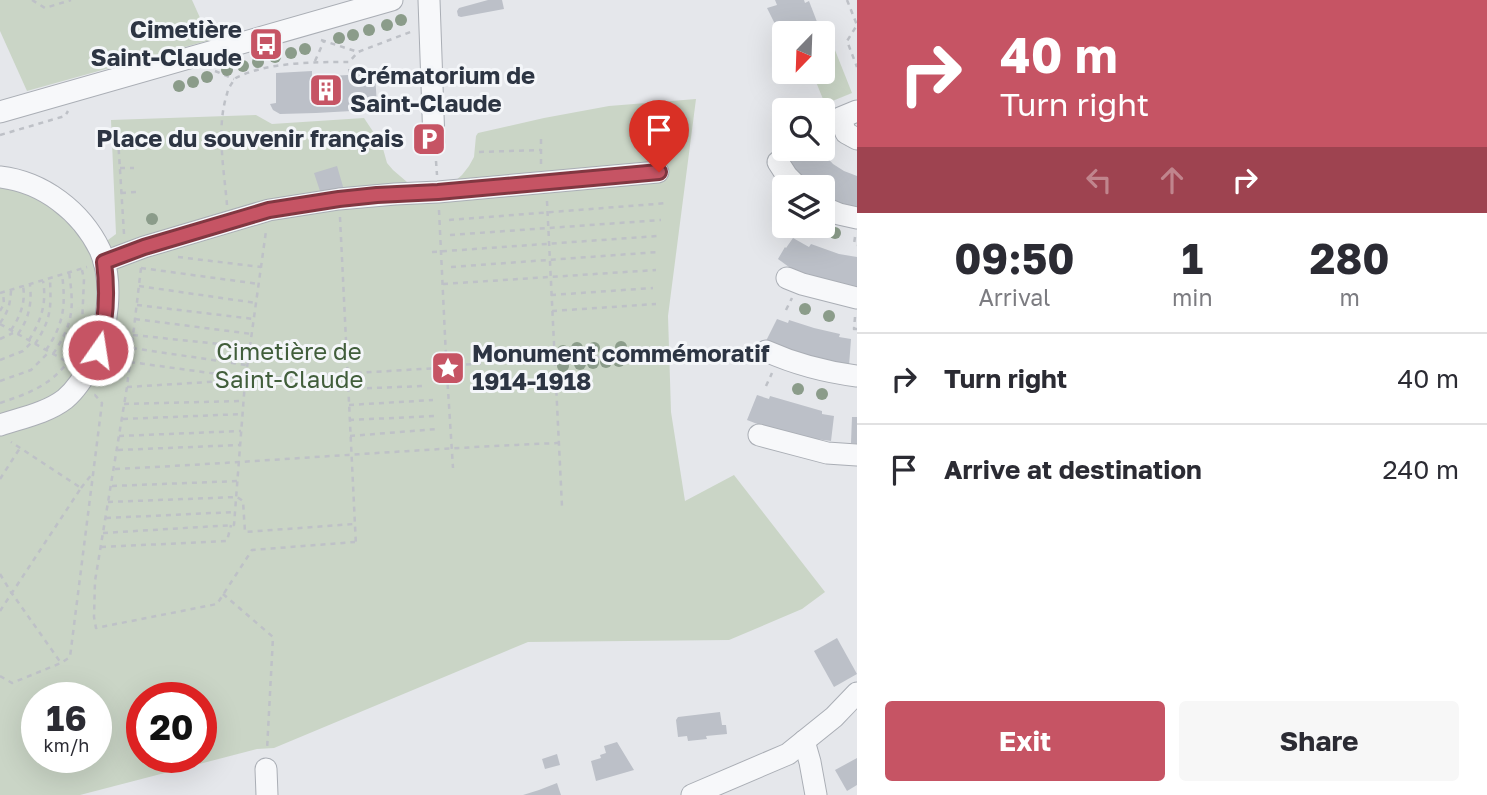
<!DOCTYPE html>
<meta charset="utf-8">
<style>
:root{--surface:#fff;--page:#f7f7f7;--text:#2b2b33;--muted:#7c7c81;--line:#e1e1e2;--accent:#c65464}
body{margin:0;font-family:"Golos Text",sans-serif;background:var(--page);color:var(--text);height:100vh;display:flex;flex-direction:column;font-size:26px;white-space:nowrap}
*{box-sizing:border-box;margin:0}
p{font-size:23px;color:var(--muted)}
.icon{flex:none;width:38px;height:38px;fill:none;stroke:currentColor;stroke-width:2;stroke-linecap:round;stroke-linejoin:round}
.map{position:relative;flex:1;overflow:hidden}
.details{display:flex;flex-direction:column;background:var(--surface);width:630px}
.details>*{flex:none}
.top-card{background:#c65464;color:#fff;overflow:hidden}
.needle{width:46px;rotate:203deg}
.buttons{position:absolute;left:772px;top:21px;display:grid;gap:14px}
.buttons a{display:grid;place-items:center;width:63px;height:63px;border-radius:7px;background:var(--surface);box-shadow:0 7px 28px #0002;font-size:35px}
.speed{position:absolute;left:21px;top:682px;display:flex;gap:14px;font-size:35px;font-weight:700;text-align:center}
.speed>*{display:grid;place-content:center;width:91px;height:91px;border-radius:50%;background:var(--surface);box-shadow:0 7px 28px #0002;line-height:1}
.speed small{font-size:18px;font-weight:400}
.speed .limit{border:10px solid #d22;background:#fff;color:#111}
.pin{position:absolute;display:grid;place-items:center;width:60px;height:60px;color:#fff;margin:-72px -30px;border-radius:50% 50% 50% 0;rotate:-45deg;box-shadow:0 0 7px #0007}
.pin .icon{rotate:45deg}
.me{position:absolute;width:77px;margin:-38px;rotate:13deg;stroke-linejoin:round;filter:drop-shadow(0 0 5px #0008)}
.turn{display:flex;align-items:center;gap:24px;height:147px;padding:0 28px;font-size:32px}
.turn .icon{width:91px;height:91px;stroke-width:2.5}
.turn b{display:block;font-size:49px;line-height:60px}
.lanes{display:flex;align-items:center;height:66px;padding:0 28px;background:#0003;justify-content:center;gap:35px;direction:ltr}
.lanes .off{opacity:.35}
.eta{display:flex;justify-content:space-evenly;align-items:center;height:119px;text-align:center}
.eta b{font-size:42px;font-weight:700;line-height:49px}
.primary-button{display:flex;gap:14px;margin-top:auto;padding:14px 28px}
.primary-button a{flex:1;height:80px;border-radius:7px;background:var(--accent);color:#fff;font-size:28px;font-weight:700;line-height:80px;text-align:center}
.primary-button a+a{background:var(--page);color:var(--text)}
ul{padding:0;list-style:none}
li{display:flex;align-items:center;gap:21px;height:91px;padding:0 28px;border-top:2px solid var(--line)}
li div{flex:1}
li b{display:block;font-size:26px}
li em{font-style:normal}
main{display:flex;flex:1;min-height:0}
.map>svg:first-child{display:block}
.green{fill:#cad5c6;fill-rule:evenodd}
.building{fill:#bcc0c8}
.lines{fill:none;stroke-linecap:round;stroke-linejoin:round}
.minor-casing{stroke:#aaaeb5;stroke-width:23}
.path{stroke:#bec1c7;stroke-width:2.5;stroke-dasharray:5 5;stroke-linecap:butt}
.minor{stroke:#f7f8fa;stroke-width:21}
.tree{fill:#8b9c8a}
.route-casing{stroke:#813741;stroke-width:18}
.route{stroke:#c65464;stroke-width:12}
.labels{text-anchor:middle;stroke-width:6;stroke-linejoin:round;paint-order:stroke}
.poi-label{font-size:24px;font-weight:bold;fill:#2d3543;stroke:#f4f6f9;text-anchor:end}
.park-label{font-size:24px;fill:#415e3b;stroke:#f4f6f9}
</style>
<main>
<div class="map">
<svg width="857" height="795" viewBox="0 0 857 795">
<rect width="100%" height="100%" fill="#e5e7eb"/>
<g class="green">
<polygon points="0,0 192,0 210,40 27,91 0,31"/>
<polygon points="833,45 852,93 825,104 812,72 822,72 823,48"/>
<path d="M696,99L668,316L671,412L685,501L734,475L825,592L802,609L729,640L528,642L274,748L257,749L80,795H0V183L9,184L64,213L92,252L116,234L111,120L256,115L272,124L364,118L382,145L387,163L393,170L407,182L415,186L455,181L462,175L469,166L474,157L476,136L478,133L544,118L609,106ZM37,698H96V758H37ZM142,698H201V758H142Z"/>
</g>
<g class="building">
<polygon points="488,0 502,0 504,9 461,17 458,16 457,11 459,8"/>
<polygon points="775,0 804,0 805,3 809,1 819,27 815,29 817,33 786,33 785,32 778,35 774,25 775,24 767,8 777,5"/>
<polygon points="348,69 361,69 362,74 375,74 377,105 351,105 352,111 316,113 280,114 273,110 270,104 276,103 276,73 312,71 312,77 348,75"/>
<polygon points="784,131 784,149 819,149 833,164 844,171 857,176 857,209 844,206 825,197 822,196 822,187 809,187 806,185 785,155 780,142 777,133"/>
<polygon points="337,166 344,190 322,197 314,173"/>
<polygon points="793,238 809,247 811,244 839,254 857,257 857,287 838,285 814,278 789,267 778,259 785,247 786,248"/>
<polygon points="777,319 788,323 789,320 814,328 840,334 839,337 851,339 849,366 778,349 765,343"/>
<polygon points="757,395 769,399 770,396 822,411 822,414 834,416 831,441 816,439 816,441 759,427 760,425 747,420"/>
<polygon points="852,417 857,417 857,444 851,443"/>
<polygon points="837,638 857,674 834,687 814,651"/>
<polygon points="720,712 722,725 726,725 727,734 706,736 707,739 688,741 687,736 678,737 676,720 678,717"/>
<polygon points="617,742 634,770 596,781 591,761 601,758 600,755 606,753 604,746"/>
<polygon points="557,754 560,765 545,769 542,759"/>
<polygon points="857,758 857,785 847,791 835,770"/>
<polygon points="557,783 561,795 523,795 539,790"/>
</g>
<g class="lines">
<g class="minor-casing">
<g id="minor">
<polyline points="429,0 434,142"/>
<polyline points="857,111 840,118 846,133 857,139"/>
<polyline points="0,112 392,0"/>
<polyline points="778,162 787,176 798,187"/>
<path d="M0,177C43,182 81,211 100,250C114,281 108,331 93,360C86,374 77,389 65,399C47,413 21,418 0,425"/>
<polyline points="822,207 839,214 857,218"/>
<polyline points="104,262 144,247 269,210 339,199 395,194 438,192 658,172"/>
<polyline points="787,278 802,284 857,298"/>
<path d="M766,351C795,364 826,372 857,376"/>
<polyline points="759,435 827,453 857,455"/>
<polyline points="804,741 810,762 816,795"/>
<polyline points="266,769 267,795"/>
<polyline points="692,795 788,754 834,717 857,693"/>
</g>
</g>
<g class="path">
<polyline points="32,0 45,8 71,0"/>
<polyline points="847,0 857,25 847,41 857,67"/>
<polyline points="321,40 358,52"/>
<polyline points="315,61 324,41"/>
<polyline points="215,71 234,79"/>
<polyline points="0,135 65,116 68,111"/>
<polyline points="479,152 541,150"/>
<polyline points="436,161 437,175"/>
<polyline points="541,164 541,138"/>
<polyline points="120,168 134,168"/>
<polyline points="121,193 136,192"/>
<polyline points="547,201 562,506"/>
<path d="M227,205C224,169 216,128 227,94C228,88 232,84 234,79C264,62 315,62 349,62L358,52L413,31"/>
<polyline points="439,210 446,357"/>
<polyline points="340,217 356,546"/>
<polyline points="449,220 668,203"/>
<polyline points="804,229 806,226"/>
<polyline points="124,234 118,138 133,137"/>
<polyline points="450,235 661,220"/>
<polyline points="855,237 854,244 857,245"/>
<polyline points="432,252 658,236"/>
<polyline points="178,257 261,267"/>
<polyline points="451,267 658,252"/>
<polyline points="141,268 127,387 95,581 94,617 96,628 217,604 252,550 355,542"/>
<polyline points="141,268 259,284"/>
<polyline points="443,284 656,270"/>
<polyline points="139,286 256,303"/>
<polyline points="0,293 87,267"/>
<polyline points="551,295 653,288"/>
<polyline points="137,305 254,319"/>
<polyline points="786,310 792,298"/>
<polyline points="0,311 4,304 3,292"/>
<polyline points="552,311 656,304"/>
<polyline points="855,317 854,329 857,329"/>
<polyline points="135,319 252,334"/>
<path d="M0,323C8,312 10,305 11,291"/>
<polyline points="0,324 71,364"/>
<path d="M11,330C20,317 26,302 23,286"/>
<path d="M18,334C29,318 32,304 30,285"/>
<polyline points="133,335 248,347"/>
<polyline points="0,339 13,333"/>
<path d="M29,340C41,321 47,303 43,281"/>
<path d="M35,344C52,318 51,307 50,278"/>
<polyline points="132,348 246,365"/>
<path d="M46,350C64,324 66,305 62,274"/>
<path d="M53,354C74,322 74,308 69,272"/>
<circle cx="447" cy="366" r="9"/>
<polyline points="0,360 23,351 32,342"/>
<polyline points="64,360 82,324 84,279 82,270"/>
<polyline points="130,362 232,376 237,380"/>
<polyline points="456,365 648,354"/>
<polyline points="447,374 453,468"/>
<polyline points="0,381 31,370 49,352"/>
<polyline points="766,386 772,373"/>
<polyline points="127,387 438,368"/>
<polyline points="347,389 424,386"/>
<path d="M0,403C29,393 48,387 68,362"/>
<polyline points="124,404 243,401"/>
<polyline points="349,405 433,400"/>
<polyline points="123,419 243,414"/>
<polyline points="349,420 436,416"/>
<polyline points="119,436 241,431"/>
<polyline points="350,436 437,429"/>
<polyline points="118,450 240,445"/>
<path d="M115,469C263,462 411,449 559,443"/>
<polyline points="0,479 20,448"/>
<polyline points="112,486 238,481"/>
<polyline points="81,488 92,474"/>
<polyline points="108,502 237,497 243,501 245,532 354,524"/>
<polyline points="106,518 235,512"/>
<polyline points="103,533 234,525 245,382 266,231"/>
<polyline points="101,547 227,541 231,525"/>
<polyline points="0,574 11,592 61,663"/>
<polyline points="223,594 273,637 267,750"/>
<polyline points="0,611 81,488 11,442"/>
<polyline points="0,676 12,683 61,663 70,657 102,403 95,395 92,395"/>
</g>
<use href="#minor" class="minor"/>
</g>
<g class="tree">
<circle cx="401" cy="20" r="6"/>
<circle cx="387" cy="25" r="6"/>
<circle cx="369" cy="30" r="6"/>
<circle cx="353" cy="35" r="6"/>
<circle cx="339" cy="38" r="6"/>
<circle cx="305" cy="49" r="6"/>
<circle cx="291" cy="53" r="6"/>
<circle cx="275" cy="57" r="6"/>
<circle cx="258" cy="62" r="6"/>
<circle cx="243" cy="66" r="6"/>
<circle cx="227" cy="70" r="6"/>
<circle cx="207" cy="77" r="6"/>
<circle cx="193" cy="82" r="6"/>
<circle cx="179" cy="86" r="6"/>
<circle cx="152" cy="219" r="6"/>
<circle cx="835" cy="233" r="6"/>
<circle cx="805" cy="309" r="6"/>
<circle cx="829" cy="316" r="6"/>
<circle cx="621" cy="347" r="6"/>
<circle cx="577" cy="348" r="6"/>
<circle cx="594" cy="348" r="6"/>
<circle cx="563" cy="351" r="6"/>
<circle cx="619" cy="361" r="6"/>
<circle cx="606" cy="362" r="6"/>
<circle cx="593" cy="363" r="6"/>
<circle cx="580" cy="364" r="6"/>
<circle cx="563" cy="366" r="6"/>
<circle cx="798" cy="389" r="6"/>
<circle cx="822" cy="394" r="6"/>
</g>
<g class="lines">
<g class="route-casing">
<path id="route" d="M98,350C107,320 108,293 104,262L144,247L269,210L339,199L377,195L438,192L659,172"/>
</g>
<use href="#route" class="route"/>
</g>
<defs>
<g id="bus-square" transform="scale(1.75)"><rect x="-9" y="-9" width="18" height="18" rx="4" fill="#c65464" stroke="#f4f6f9"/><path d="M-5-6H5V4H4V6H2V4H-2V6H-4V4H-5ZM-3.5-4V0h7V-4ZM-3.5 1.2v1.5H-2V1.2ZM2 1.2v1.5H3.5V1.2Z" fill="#fff"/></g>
<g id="building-square" transform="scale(1.75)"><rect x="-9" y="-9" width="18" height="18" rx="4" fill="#c65464" stroke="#f4f6f9"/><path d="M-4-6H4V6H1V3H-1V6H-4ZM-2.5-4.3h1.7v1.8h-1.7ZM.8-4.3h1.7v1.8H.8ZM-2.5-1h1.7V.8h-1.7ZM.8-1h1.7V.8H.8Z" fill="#fff"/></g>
<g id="parking-square" transform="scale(1.75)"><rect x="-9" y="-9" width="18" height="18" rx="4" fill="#c65464" stroke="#f4f6f9"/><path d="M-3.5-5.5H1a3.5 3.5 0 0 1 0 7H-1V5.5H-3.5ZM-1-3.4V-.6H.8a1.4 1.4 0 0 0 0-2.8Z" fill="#fff"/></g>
<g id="sight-square" transform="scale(1.75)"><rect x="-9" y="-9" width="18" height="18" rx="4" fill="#c65464" stroke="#f4f6f9"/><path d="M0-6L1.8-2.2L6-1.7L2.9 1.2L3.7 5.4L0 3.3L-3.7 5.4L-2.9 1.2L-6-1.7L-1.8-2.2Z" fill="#fff"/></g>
</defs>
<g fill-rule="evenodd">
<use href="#bus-square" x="266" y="44"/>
<use href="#building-square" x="326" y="90"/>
<use href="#parking-square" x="429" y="139"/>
<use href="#sight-square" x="448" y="368"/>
</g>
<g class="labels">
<g class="poi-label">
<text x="242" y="38">Cimetière<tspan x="242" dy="28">Saint-Claude</tspan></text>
<text x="350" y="84" text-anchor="start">Crématorium de<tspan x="350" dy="28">Saint-Claude</tspan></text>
<text x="404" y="147">Place du souvenir français</text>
<text x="472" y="362" text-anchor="start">Monument commémoratif<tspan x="472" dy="28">1914-1918</tspan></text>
</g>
<g class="park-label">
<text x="289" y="360">Cimetière de<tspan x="289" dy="28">Saint-Claude</tspan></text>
</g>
</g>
</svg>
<div class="buttons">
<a><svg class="needle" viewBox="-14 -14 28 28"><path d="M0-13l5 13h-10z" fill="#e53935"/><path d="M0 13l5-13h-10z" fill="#7c7c81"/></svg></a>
<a><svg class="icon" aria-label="search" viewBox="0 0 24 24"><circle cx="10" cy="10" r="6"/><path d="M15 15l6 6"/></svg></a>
<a><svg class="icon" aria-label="layers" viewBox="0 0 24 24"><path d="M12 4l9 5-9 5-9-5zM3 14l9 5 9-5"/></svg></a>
</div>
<div class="speed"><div>16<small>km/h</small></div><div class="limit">20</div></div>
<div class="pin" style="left:659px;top:172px;background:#d93025"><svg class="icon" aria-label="arrive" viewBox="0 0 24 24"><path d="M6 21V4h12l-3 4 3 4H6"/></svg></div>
<svg class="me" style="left:98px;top:350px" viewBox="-20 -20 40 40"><circle r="17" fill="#c65464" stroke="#fff" stroke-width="3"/><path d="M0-11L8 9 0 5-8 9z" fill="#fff"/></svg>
</div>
<section class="details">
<div class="top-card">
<div class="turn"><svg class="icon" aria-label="right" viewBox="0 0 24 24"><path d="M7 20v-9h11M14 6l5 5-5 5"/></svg><div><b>40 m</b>Turn right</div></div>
<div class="lanes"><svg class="icon off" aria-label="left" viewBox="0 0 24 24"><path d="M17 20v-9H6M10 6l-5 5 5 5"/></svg><svg class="icon off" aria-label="ahead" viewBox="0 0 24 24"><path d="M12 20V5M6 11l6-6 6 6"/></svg><svg class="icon" aria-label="right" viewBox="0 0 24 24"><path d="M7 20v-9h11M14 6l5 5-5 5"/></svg></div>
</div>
<div class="eta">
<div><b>09:50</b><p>Arrival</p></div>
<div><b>1</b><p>min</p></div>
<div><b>280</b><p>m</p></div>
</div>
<ul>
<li><svg class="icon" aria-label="right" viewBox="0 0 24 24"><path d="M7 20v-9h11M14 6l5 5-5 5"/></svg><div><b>Turn right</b></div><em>40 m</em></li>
<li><svg class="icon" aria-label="arrive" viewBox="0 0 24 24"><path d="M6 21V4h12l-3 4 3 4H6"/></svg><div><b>Arrive at destination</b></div><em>240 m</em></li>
</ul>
<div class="primary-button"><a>Exit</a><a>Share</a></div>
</section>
</main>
